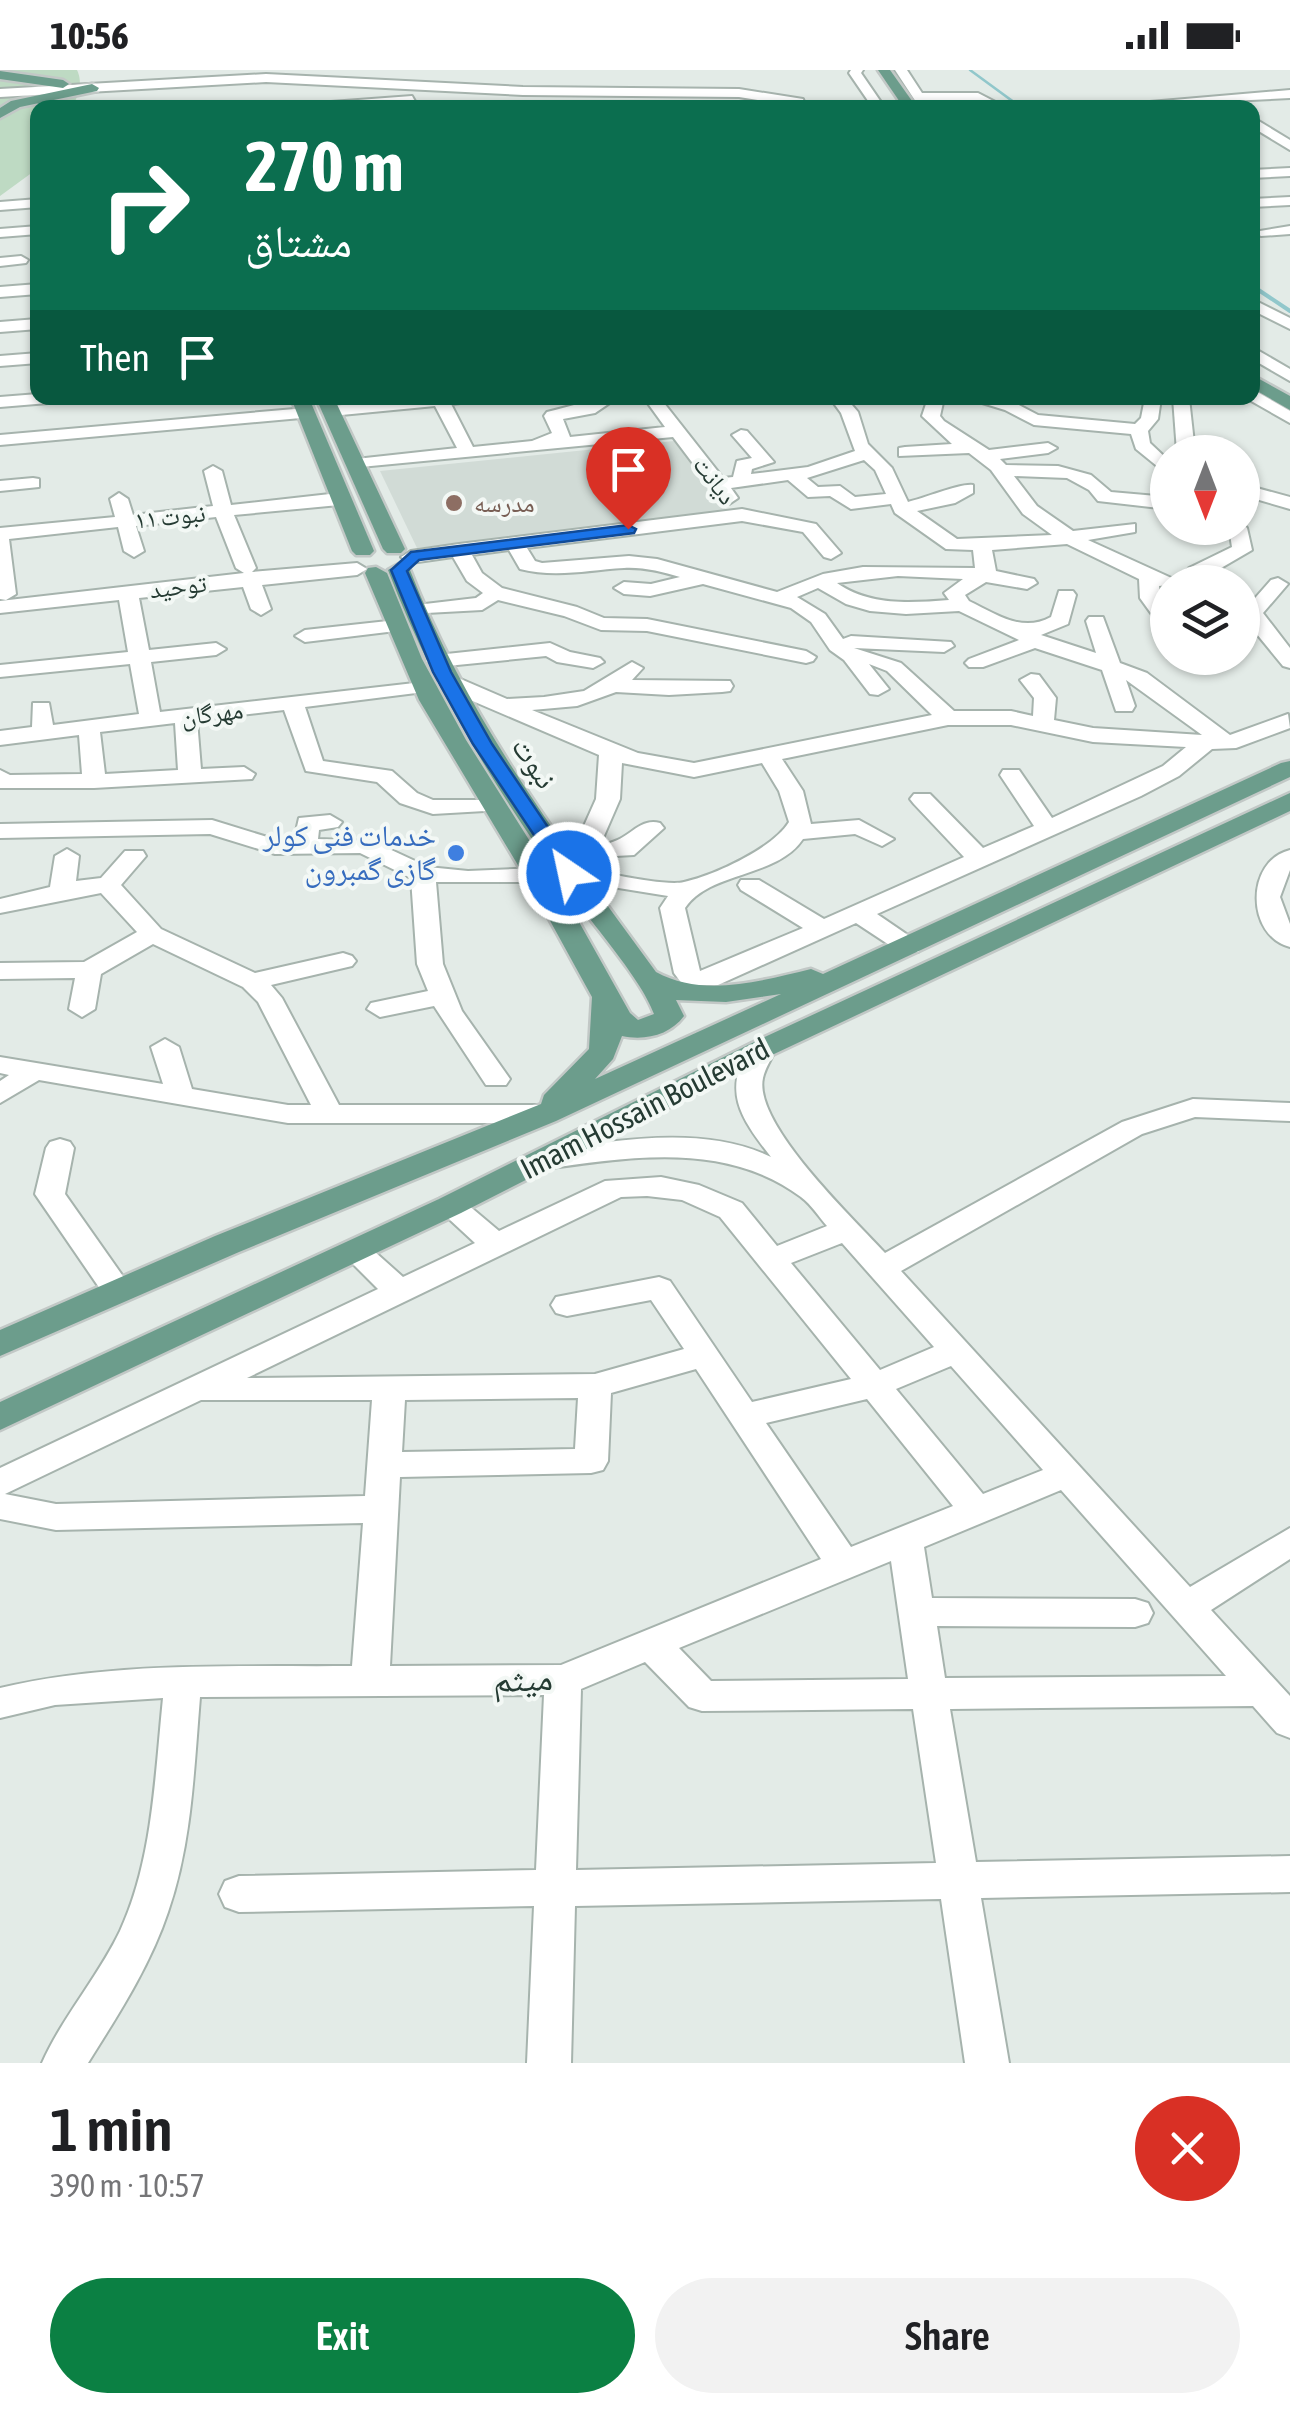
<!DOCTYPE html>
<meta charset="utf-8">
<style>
:root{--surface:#fff;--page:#f2f2f2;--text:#202124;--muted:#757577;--accent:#0b8043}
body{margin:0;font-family:"Asap Condensed","Noto Naskh Arabic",sans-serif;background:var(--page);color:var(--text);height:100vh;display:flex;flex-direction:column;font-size:38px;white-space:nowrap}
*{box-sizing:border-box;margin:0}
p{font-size:32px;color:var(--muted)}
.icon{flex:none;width:55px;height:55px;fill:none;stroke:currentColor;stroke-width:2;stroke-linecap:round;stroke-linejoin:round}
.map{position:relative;height:1993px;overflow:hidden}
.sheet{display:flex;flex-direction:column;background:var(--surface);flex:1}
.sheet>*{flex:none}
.hud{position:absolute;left:30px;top:30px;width:1230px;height:305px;border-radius:20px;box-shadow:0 2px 8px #0004;background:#0b6e4f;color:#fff;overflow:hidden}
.needle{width:65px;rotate:180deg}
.fabs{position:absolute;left:1150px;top:365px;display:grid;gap:20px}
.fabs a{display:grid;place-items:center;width:110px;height:110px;border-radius:50%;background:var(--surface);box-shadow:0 2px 8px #0004;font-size:50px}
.pin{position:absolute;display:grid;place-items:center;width:85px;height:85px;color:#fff;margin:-102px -42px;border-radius:50% 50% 50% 0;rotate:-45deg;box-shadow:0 0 10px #0007}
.pin .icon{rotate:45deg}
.me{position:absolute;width:110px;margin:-55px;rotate:326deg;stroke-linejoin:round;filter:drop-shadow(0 0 8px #0008)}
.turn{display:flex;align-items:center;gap:35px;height:210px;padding:0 50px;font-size:45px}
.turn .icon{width:130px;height:130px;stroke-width:2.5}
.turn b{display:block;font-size:70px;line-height:85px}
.then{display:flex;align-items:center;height:95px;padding:0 50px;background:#0003;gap:20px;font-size:38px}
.round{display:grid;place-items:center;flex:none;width:105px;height:105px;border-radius:52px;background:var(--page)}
.overview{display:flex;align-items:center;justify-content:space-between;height:170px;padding:0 50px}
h1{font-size:60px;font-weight:600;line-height:75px}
.button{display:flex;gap:20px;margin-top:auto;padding:20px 50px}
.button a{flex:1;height:115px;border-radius:60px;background:var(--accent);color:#fff;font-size:40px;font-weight:600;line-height:115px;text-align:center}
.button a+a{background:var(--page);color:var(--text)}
.status{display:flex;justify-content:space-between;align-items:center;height:70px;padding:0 50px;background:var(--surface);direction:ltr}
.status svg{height:28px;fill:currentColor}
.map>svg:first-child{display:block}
.built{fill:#d1dbd6}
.green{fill:#bedac3}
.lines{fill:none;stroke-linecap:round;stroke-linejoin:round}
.stream-far1{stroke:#91c7cb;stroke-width:2.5}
.stream{stroke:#91c7cb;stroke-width:4}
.minor-casing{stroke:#a6b3ad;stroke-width:4}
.major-casing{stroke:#c2c8c6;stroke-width:5}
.minor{fill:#fff;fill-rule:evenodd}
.major{fill:#6c9d8c;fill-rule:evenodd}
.route{fill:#1a73e8;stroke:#114b97;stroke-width:2.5}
.education-dot{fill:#8d6e63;stroke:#f3f8f5;stroke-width:4}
.shop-dot{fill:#3f7fe0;stroke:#f3f8f5;stroke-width:4}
.labels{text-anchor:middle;stroke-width:8;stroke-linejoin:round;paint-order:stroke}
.far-street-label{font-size:25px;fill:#253b33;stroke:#f3f8f5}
.far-education-label{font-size:25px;fill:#785e54;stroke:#f3f8f5;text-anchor:start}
.street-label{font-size:30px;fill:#253b33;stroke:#f3f8f5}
.shop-label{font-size:30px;fill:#366cbe;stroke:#f3f8f5;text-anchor:end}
.near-street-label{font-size:35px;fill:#253b33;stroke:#f3f8f5}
</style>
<div class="status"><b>10:56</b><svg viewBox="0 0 49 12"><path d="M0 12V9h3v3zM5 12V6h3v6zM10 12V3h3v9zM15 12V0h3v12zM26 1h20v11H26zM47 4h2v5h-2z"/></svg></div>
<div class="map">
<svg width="1290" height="1993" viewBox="0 0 1290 1993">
<rect width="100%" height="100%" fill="#e3ebe7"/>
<polygon class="built" points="674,371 728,443 417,478 380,401"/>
<path class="green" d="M0,0H77C83,12 79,28 71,37L38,38L37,99L0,126Z"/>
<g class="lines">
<g class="stream-far1">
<polyline points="970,0 1022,38"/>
<polyline points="1252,216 1260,222"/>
</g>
<polyline class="stream" points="1257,219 1290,241"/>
<g class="minor-casing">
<g id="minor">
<polygon points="851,0 863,0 861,3 885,38 873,38 849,3"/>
<polygon points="895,0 907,0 922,23 978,23 1007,38 990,38 976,31 927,31 932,38 920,38"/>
<polygon points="266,4 523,17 739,19 803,29 806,38 739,27 523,25 266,12 0,27 0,19"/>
<polygon points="1290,20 1290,28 1230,31 1234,38 1223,38 1215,32 1080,38"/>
<polygon points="412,26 416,33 298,38 304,34"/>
<polygon points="1252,47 1290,70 1290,80 1252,57"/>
<polygon points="1290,98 1290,106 1252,108 1252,100"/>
<polygon points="1290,127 1290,135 1252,137 1252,129"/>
<polygon points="38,129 38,137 0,140 0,132"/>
<polygon points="38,156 38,164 0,167 0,159"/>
<polygon points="1290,156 1290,164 1261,166 1254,162"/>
<polygon points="21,186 28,190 26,193 0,196 0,188"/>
<polygon points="38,214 38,224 0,227 0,217"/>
<polygon points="1252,229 1290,248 1290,259 1252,240"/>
<polygon points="37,249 38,259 0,262 0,252"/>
<polygon points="1252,277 1290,299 1290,311 1252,289"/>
<polygon points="38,283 38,293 0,296 0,286"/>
<polygon points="1252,319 1290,341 1290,353 1246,328 1252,328"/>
<polygon points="38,324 38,328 56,328 48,333 0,337 0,327"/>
<path d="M417,328H472L470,332L451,334L473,377L532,371L552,363L544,346L547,342C570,337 595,327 617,328L595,343L563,349L570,367L665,357L644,328H660L723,408L733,407L737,391L752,388L732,365L741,360L747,361L774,392L752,399L751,404L808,397L855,381L841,343L830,328H846L858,342L868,374L892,398L908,432C925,428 961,413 973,415V423L955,433L917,441L957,469L1052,465L1023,444L991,400L969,383L899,386V378L905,377L952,374L922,346L928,328H944L940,346L944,351L989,380L1048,373L1057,378L1048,383L1000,389L1006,395L1058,396L1091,405L1111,422L1168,427V439L1098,431L1089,420L1067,408L1014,406L1037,436L1073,461L1135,454V462L1088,470L1178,511L1189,498L1232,477L1229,458H1242V453L1247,458L1252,480L1197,512L1159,516C1160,532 1168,542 1168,559L1161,557L1140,528L1139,509L1067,474L992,480L996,501L1034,509L1037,513L1027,519L986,512L965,525L969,531C996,544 1022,563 1051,547L1059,521H1073L1076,525L1068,554L1041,565L1096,583L1086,551L1089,547H1103L1120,593L1147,603L1230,665L1288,644L1290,658L1236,678L1212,679L1179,706L1141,726L877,844L918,872L922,877L918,882H900L856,853L718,915H683L674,903L660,838L668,826L569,810L557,803L569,796C594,800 664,817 684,812C715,805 773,778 789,752L779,721L762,693L694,707L622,693L620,729L600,775C630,772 637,747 660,753L664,758L634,785L559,789L556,784L559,779L575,776L596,729L599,685L440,617L437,612L440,607H456L507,629L544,627L584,621L632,592L643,598L632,610L730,611L733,616L730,621L722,622L669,625L616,622L577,636L532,640L638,683L694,693L932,645L887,601L869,594L889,619L878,625L870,624L844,590L830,580L811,552L791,538L703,514L650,526L624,524L614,518L624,512L651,514L680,507C662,502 644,497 624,498C589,500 555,508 520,499L509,480L472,485L482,503L502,518L577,537L604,548L647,549L806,581L816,587L813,591L806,593L647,561L601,560L564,546L498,530L482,540L408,544V536L476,528L483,523L467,511L453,487L411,493L401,487L411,481L459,474L742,439L816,454L841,483L831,489L824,487L803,462L742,451L527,478L535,491L542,493L629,486L657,489L777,522L823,504L863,497L975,498L973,480L946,479L895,443L891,434L851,439L830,426L808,427L788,410L731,418L738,428L729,434L722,432L673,367L350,398L347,394L356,389L457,378L435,336L331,346L322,341L331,336ZM864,390L875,400L886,424L855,427L840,416L818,417L807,408ZM898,506L963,509L944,523L949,530C910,533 870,536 837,513ZM818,518L846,534L870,541L906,544L959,541L1019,570L969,589L965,593L969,597H983L1035,578L1102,600L1116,641H1132L1135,636L1126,610L1202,665L1093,658L1054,650L1056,628L1039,605L1031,604L1020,610L1034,628L1033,646L1011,641H954L901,593L854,578L944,582L954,576L951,572L851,566L843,569L825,544L797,527ZM948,655H1011L1093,672L1186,677L1163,696L1052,748L1019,700H1003L1000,705L1034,756L983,778L930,724H914L910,729L914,734L964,787L824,849L759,810H741L738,815L741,820L803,858L700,901L685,838C710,801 777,808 803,769L855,764L882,776L894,769L859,750L811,754L803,721L782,689Z"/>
<polygon points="966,328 1011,331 1038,345 1135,354 1141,348 1145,328 1161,328 1158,349 1148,361 1150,373 1168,390 1168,405 1136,379 1131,364 1034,355 1005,340"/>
<polygon points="1173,328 1189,328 1195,382 1177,382"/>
<polygon points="306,338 315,343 312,347 0,375 0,365"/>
<path d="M213,396L222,401L231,435L339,423L348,429L339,435L234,445L256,498L252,502L357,493L367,499L357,505L262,515L271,539L261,545L251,539L243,517L139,528L149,580L216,573L226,579L216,585L151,592L160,642L432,611L435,616L424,622L305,637L323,691L392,701L417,723L433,730H502L506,735L502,740L433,744L400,733L377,712L306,701L284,640L197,650L201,699L244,697L255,704L252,709L94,718H0V700L10,705L82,704L79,665L0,675V661L32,657L33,633H49L53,655L139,644L130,594L0,607V595L128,582L119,530L0,543V531L244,503L236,498L216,447L136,456L144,481L134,487L124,481L118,457L9,469L16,524L6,530L0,529V458L115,447L110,429L119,423L128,429L133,445L213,436L204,401ZM175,653L178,700L105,704L100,662Z"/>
<polygon points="33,408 39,409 39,417 0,421 0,411"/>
<polygon points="1242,414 1290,427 1290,439 1242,425"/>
<polygon points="1278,508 1288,514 1263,543 1290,578 1290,598 1283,596 1242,546 1242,533 1249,535 1271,510"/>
<polygon points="397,550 404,552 407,556 404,560 305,572 295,566 305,560"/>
<polygon points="550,573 570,582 600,588 604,592 593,598 557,592 546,586 437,597 426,591 437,585"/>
<polygon points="1168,588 1189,588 1191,590 1180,596"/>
<polygon points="330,745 342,752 338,757 319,760 318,769 372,771 428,797 468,801 537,798 549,805 537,812 436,812 443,894 462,941 510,1009 506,1015 486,1015 434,936 380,947 367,939 371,933 428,921 417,894 411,808 360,783 275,784 210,764 0,768 0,754 212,750 277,770 294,770 299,748"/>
<polygon points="67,779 79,786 76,811 101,808 125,781 143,781 146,786 121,815 161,859 255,903 343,883 352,886 356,891 352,896 271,915 282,928 339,1035 545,1035 555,1038 559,1044 555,1050 545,1053 288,1053 39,1010 0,1033 0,1011 9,1005 0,1003 0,987 163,1014 151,977 165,969 179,977 192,1019 288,1035 311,1035 258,932 243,917 153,874 101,904 95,939 82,947 69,939 75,908 0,909 0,893 84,892 137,862 101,823 0,843 0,829 50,817 55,786"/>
<path d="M1290,780V800L1280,827L1290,854V877C1246,866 1245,791 1290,780Z"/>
<path d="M762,971L776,979C772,988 765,998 763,1008C753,1054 854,1149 885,1183L1122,1052L1193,1029L1290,1033V1051L1195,1047L1142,1064L901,1201L1190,1517L1290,1458V1489L1211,1540L1290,1626V1668L1277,1663L1253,1636L950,1639L976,1792L1290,1786V1822L981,1828L1009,1993H965L941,1829L575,1836L571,1993H527L534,1836L239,1842L225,1837L219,1824L225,1811L239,1806L536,1800L544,1625L200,1627C194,1699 192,1773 168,1842C150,1896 118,1945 88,1993H42C63,1946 98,1907 120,1861C153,1790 155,1705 163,1628L55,1635L0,1648V1618C115,1591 235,1597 352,1596L363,1453L56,1460L0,1449V1398L378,1219L340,1181L344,1174H366L403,1207L475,1173L435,1136L439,1129H461L499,1161L605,1111L661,1107L699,1115L742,1133L777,1176L827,1156C819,1147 811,1134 801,1127C726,1071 631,1087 544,1099L534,1097L530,1090L534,1083L544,1081C616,1071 702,1054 771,1087C740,1047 721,1020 752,973ZM647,1126L682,1130L720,1147L851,1309L752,1332L670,1211L659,1207L556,1227L551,1235L556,1243L567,1246L651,1230L684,1279L595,1304L247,1308L621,1127ZM842,1173L934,1277L880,1300L791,1193ZM951,1296L1043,1400L983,1424L896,1319ZM696,1299L821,1489L561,1595L390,1596L400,1407L591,1403L603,1400L608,1391L611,1323ZM578,1328L575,1379L402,1382L405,1330ZM867,1329L953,1436L851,1477L766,1353ZM201,1330H372L365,1426L56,1434L5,1424ZM1061,1420L1226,1606L945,1608L937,1556L1135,1557L1148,1553L1153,1543L1148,1533L1135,1529L932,1528L924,1477ZM891,1491L908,1609L711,1611L679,1578ZM645,1592L689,1637L702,1641L913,1639L936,1793L576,1800L581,1619Z"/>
<polygon points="60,1069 70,1072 74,1078 65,1124 134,1222 129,1229 118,1233 107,1229 35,1124 46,1078 50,1072"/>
</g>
</g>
<g class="major-casing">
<g id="major">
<polygon points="878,0 890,0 917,38 904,38"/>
<polygon points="0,1 63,10 69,14 63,18 0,9"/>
<polygon points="92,14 99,18 97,21 20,37 0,48 0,38 11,31"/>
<polygon points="1252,305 1290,326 1290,340 1252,318"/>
<polygon points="291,328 309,328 374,481 370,485 356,485 352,481"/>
<polygon points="316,328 334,328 405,479 401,483 387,483 383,479"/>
<path d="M399,494L410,500C468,650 562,773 656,902C703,928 761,911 811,899L823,904L1281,693L1290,691V707L556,1051L239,1182L0,1286V1260L215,1166L541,1034L544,1025L589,979L592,927L537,827L419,630L365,503L368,498L376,497L387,503L422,589L466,670L565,827L630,943L638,950L654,944C641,907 582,842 558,807C490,710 430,611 388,500ZM781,924L595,1009L613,989L622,966C645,971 670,965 684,946L676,930L726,932Z"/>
<polygon points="1290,723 1290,741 772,985 461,1143 0,1360 0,1332 439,1129 752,973"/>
</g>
</g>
<use href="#minor" class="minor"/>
<use href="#major" class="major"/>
</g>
<polygon class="route" points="628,455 636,459 634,463 419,490 407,501 451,602 492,674 579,803 569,809 562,807 473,674 433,602 391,500 411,482"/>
<circle class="education-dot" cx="454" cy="433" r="10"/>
<circle class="shop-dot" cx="456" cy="783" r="10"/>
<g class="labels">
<g class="far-street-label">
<text transform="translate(715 410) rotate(53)" y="9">دیانت</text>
<text transform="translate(170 446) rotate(-6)" y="9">نبوت ۱۱</text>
<text transform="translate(178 516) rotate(-7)" y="9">توحید</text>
<text transform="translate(212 643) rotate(-7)" y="9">مهرگان</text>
</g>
<g class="far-education-label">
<text x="474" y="442">مدرسه</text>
</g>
<g class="street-label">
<text transform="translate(534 693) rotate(56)" y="10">نبوت</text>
<text transform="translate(645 1039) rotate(-27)" y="10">Imam Hossain Boulevard</text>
</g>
<g class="shop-label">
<text x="436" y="776">خدمات فنی کولر<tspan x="436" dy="34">گازی گمبرون</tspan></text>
</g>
<g class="near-street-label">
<text transform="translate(523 1609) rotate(-2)" y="12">میثم</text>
</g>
</g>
</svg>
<div class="fabs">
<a><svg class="needle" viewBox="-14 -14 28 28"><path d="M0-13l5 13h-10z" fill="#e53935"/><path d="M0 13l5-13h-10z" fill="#757577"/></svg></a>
<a><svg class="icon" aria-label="layers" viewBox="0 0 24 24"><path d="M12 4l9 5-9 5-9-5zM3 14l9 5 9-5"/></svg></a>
</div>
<div class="pin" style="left:628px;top:459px;background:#d93025"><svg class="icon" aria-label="arrive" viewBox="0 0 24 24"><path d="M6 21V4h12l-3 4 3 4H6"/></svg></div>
<svg class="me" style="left:569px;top:803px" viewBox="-20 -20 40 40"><circle r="17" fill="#1a73e8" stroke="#fff" stroke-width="3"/><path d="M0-11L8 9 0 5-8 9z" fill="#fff"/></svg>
<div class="hud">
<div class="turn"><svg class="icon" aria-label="right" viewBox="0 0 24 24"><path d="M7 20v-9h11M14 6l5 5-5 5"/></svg><div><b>270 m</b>مشتاق</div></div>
<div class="then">Then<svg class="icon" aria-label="arrive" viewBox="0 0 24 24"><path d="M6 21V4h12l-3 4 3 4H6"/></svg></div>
</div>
</div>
<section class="sheet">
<div class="overview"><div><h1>1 min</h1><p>390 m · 10:57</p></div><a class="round" style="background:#d93025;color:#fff"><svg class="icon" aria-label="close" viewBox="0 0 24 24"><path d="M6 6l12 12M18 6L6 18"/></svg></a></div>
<div class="button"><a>Exit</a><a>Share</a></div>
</section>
